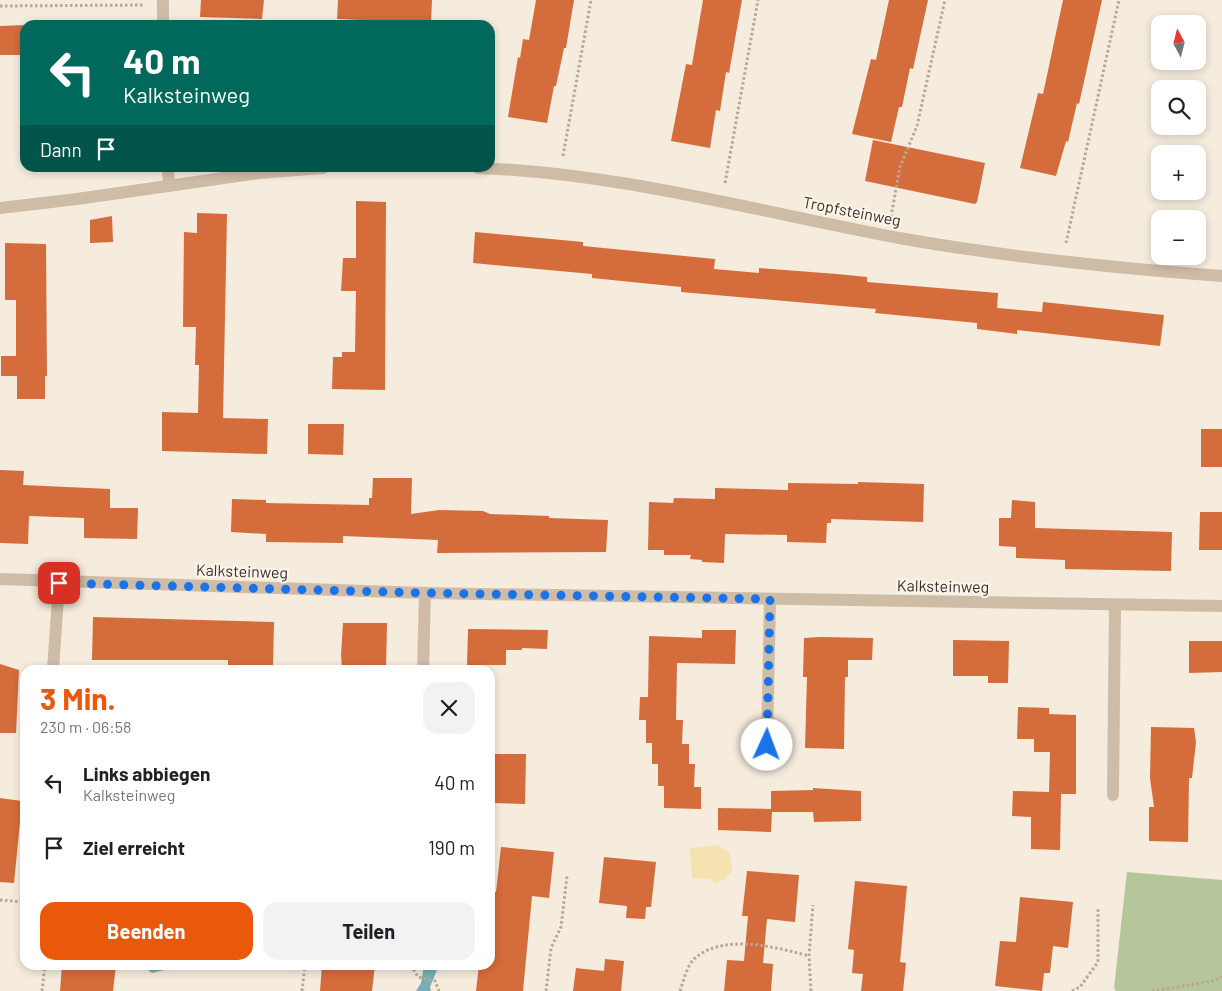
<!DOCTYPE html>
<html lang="de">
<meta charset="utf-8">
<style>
:root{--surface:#fff;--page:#f2f2f2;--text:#202124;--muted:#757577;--accent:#ea580c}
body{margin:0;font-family:Barlow,sans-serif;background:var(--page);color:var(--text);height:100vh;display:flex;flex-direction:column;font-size:19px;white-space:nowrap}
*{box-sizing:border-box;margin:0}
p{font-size:16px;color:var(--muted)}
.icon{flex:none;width:28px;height:28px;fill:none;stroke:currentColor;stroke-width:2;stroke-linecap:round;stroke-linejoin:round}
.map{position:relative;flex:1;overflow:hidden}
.details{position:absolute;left:20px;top:665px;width:475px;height:305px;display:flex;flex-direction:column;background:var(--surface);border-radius:15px;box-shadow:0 2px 8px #0003}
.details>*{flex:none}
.top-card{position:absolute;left:20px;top:20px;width:475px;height:152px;border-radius:15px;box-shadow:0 2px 8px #0003;background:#00695c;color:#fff;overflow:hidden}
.needle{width:32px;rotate:353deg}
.tools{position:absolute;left:1151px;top:15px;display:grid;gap:10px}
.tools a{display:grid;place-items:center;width:55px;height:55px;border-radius:10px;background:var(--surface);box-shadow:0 2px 8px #0003;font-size:25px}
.pin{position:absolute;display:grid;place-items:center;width:42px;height:42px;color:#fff;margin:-21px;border-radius:10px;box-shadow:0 2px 8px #0006}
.me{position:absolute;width:55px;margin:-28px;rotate:2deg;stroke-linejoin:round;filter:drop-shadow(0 0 4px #0008)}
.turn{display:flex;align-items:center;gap:18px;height:105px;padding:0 20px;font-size:22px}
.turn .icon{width:65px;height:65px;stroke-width:2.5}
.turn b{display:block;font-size:35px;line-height:42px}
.then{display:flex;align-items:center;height:48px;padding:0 20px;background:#0003;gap:10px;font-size:19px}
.round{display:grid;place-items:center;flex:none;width:52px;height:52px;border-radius:15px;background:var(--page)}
.overview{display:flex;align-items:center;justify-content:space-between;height:85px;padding:0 20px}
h1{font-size:30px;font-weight:700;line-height:38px;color:var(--accent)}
.primary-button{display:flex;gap:10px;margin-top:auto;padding:10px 20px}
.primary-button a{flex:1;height:58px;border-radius:15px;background:var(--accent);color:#fff;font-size:20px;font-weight:700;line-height:58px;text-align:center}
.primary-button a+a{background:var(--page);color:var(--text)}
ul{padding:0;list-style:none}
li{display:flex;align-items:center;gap:15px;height:65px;padding:0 20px}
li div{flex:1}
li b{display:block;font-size:19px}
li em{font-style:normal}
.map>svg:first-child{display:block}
.green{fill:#b4c69a}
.sand{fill:#f4e2b0}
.water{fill:#78afb6}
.building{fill:#d46c3c}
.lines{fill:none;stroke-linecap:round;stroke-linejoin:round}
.path{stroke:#bba691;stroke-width:3;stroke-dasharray:2.5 2.5;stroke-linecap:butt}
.street{stroke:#cfbca7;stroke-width:12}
.route{stroke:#1a73e8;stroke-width:9;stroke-dasharray:0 16.2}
.labels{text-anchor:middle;stroke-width:4;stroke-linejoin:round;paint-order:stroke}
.street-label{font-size:16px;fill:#3b2f28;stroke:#fcf5ea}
</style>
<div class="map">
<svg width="1222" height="991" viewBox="0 0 1222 991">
<rect width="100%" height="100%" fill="#f5ecdd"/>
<polygon class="green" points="1127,872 1222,880 1222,991 1116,991 1114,988"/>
<polygon class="sand" points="718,845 729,853 733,870 723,880 716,883 710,879 692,878 690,848"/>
<g class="water">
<polygon points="145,965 167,965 164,970 152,973 145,968"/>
<polygon points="424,965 439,965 430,987 431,991 416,991 421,983"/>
</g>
<g class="building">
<polygon points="201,0 264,0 262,19 200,17"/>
<polygon points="338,0 432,0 431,23 337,19"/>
<polygon points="536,0 574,0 566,48 564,48 556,86 554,86 547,123 508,117 518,57 520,58 523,39 529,40"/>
<polygon points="703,0 742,0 729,73 726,72 720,111 716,110 710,148 671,141 686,64 692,65"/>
<polygon points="889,0 928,0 913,69 910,68 902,107 899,107 891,142 852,134 871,59 876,60"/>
<polygon points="1063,0 1102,0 1079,104 1077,103 1068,142 1066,141 1056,176 1020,168 1038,93 1043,94"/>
<polygon points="25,25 25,55 0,55 0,26"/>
<polygon points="873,140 985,163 977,202 975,204 865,181"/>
<polygon points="356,201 386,202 385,390 332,389 333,357 342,357 342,352 355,352 356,291 341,291 343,258 356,258"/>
<polygon points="197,213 227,214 223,418 268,419 267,454 162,451 162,412 198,413 199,365 195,365 196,327 183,327 184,232 197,233"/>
<polygon points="112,216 113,242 90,243 90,220"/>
<polygon points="475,232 583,242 583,246 715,259 714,269 759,273 759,268 837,274 867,277 867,282 998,293 997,308 1042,312 1043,302 1164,315 1160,346 1017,330 1017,334 977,329 977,323 875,313 876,309 681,292 681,287 592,278 592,274 473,263"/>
<polygon points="5,243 46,244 47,376 45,376 45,399 17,399 17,376 1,376 1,356 16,356 16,300 5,300"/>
<polygon points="308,424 344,424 343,455 308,454"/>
<rect x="1201" y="429" width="21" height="38"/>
<polygon points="0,470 24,471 23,485 110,489 110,508 138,508 137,539 84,538 84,518 29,516 28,544 0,543"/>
<polygon points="373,478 412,478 411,514 439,510 483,511 490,514 549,516 549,518 608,520 606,552 437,553 438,540 343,536 343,543 266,542 266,534 231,532 232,499 266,500 266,503 369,505 369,498 372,498"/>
<polygon points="858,482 924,484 923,522 831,519 831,523 827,523 826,543 787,542 787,535 725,534 724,563 702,562 702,560 690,559 691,555 664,555 664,550 648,550 649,502 673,503 674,498 715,499 715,488 788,490 788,483 858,484"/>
<polygon points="1012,500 1035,502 1035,528 1172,532 1171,571 1065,569 1065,560 1016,558 1016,547 999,546 999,518 1011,518"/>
<polygon points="1200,512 1222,512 1222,550 1199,550"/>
<polygon points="93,617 274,622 273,665 238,667 228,665 228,660 92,660"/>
<polygon points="343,623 387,623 386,668 342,668 341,655"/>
<polygon points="468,629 548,630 547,649 522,648 522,650 506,650 506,665 467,665"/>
<polygon points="702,630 736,630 735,664 677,663 676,720 683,720 682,744 689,744 689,764 695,764 694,787 701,787 701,809 664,808 664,786 658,786 658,764 652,764 652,743 646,743 646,720 639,720 640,697 648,697 649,636 702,638"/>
<polygon points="820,637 873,638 872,660 848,660 848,677 845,677 844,749 805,748 807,677 803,677 804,638"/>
<polygon points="953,640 1009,641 1008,683 988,683 988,676 953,676"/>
<polygon points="1189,641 1222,641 1222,672 1189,673"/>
<polygon points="0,664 19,670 16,733 0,733"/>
<polygon points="1018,707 1049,708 1049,714 1076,715 1076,794 1061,794 1060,850 1031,849 1031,817 1012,816 1013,791 1049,792 1050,752 1034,752 1034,739 1017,739"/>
<polygon points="1151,727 1194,728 1196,742 1192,778 1189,778 1188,842 1149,841 1149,807 1154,807 1150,778"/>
<polygon points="490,754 526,754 525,804 490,803"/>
<polygon points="813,788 861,791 861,821 814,822 813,812 772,812 771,832 718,830 718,808 771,809 771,791 813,790"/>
<polygon points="0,798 22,801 14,883 0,882"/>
<polygon points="501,847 554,852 549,898 532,896 523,991 476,991 479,965 490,965 490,892 496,892"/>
<polygon points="604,857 656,862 651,907 646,907 645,919 626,918 627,906 599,903"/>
<polygon points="747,871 799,875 795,922 767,919 763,963 773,964 771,991 724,991 727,960 744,961 748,916 742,916"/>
<polygon points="855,881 907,886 900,962 906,963 903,991 861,991 863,974 852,973 854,950 848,949"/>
<polygon points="1020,897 1073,902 1068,948 1053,946 1050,973 1044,973 1042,991 995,986 1000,941 1016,942"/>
<polygon points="605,959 624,961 621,991 573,991 576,968 604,971"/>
<polygon points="62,965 116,965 113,991 60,991"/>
<polygon points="322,965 375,965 372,991 320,991"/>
</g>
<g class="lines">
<g class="path">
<polyline points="0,6 145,5"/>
<polyline points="563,156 591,0"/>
<polyline points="725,183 758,0"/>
<polyline points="891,217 900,167 917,126 945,0"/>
<polyline points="1066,243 1119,0"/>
<polyline points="0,900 25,902"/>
<polyline points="287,965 305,967"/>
<polyline points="411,965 418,977 435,981 439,991"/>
<polyline points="42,991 45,965"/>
<polyline points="302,991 305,965"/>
<polyline points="546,991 551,948 561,927 567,876"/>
<path d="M680,991C683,982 687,966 694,959C722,933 776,947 809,956"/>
<polyline points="811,991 809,956 813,905"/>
<polyline points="1072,991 1080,987 1098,962 1098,908"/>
<polyline points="1152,991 1213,981 1222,977"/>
</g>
<g class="street">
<polyline points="163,25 163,0"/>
<polyline points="168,168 169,186"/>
<path d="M478,168C621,173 759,212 899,238C1006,257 1114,268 1222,276"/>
<polyline points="0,208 77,199 259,173 323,168"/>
<polyline points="0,579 425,593 1222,606"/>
<polyline points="53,670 59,583"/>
<polyline points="423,670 425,593"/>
<polyline points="767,745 770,599"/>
<polyline points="1113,795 1115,605"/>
</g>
</g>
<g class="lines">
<polyline class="route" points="59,583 425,593 770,599 767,745"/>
</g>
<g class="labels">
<g class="street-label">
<text transform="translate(852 211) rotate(11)" y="6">Tropfsteinweg</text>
<text transform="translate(242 571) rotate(2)" y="6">Kalksteinweg</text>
<text transform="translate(943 586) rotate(1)" y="6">Kalksteinweg</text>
</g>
</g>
</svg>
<div class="tools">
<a><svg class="needle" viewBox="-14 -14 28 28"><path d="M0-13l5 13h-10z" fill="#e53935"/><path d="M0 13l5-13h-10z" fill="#757577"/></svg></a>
<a><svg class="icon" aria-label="search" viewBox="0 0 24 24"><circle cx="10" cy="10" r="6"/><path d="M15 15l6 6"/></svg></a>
<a>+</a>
<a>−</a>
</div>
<div class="pin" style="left:59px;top:583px;background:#d93025"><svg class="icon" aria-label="arrive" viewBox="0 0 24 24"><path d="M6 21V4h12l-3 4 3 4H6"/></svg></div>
<svg class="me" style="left:767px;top:745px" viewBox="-20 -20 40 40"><circle r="19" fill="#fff"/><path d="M0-13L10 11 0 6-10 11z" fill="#1a73e8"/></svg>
<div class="top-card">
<div class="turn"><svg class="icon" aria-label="left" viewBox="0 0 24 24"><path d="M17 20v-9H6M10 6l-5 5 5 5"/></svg><div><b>40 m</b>Kalksteinweg</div></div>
<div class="then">Dann<svg class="icon" aria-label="arrive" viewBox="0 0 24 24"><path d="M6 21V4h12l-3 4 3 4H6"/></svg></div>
</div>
<section class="details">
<div class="overview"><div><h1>3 Min.</h1><p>230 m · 06:58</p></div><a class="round"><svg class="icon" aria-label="close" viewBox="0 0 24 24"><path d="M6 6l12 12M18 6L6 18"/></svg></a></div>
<ul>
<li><svg class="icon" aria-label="left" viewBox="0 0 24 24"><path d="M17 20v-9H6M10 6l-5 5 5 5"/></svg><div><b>Links abbiegen</b><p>Kalksteinweg</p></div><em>40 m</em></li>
<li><svg class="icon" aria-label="arrive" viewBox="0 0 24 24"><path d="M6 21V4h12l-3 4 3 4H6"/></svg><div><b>Ziel erreicht</b></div><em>190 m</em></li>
</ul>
<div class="primary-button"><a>Beenden</a><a>Teilen</a></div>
</section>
</div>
